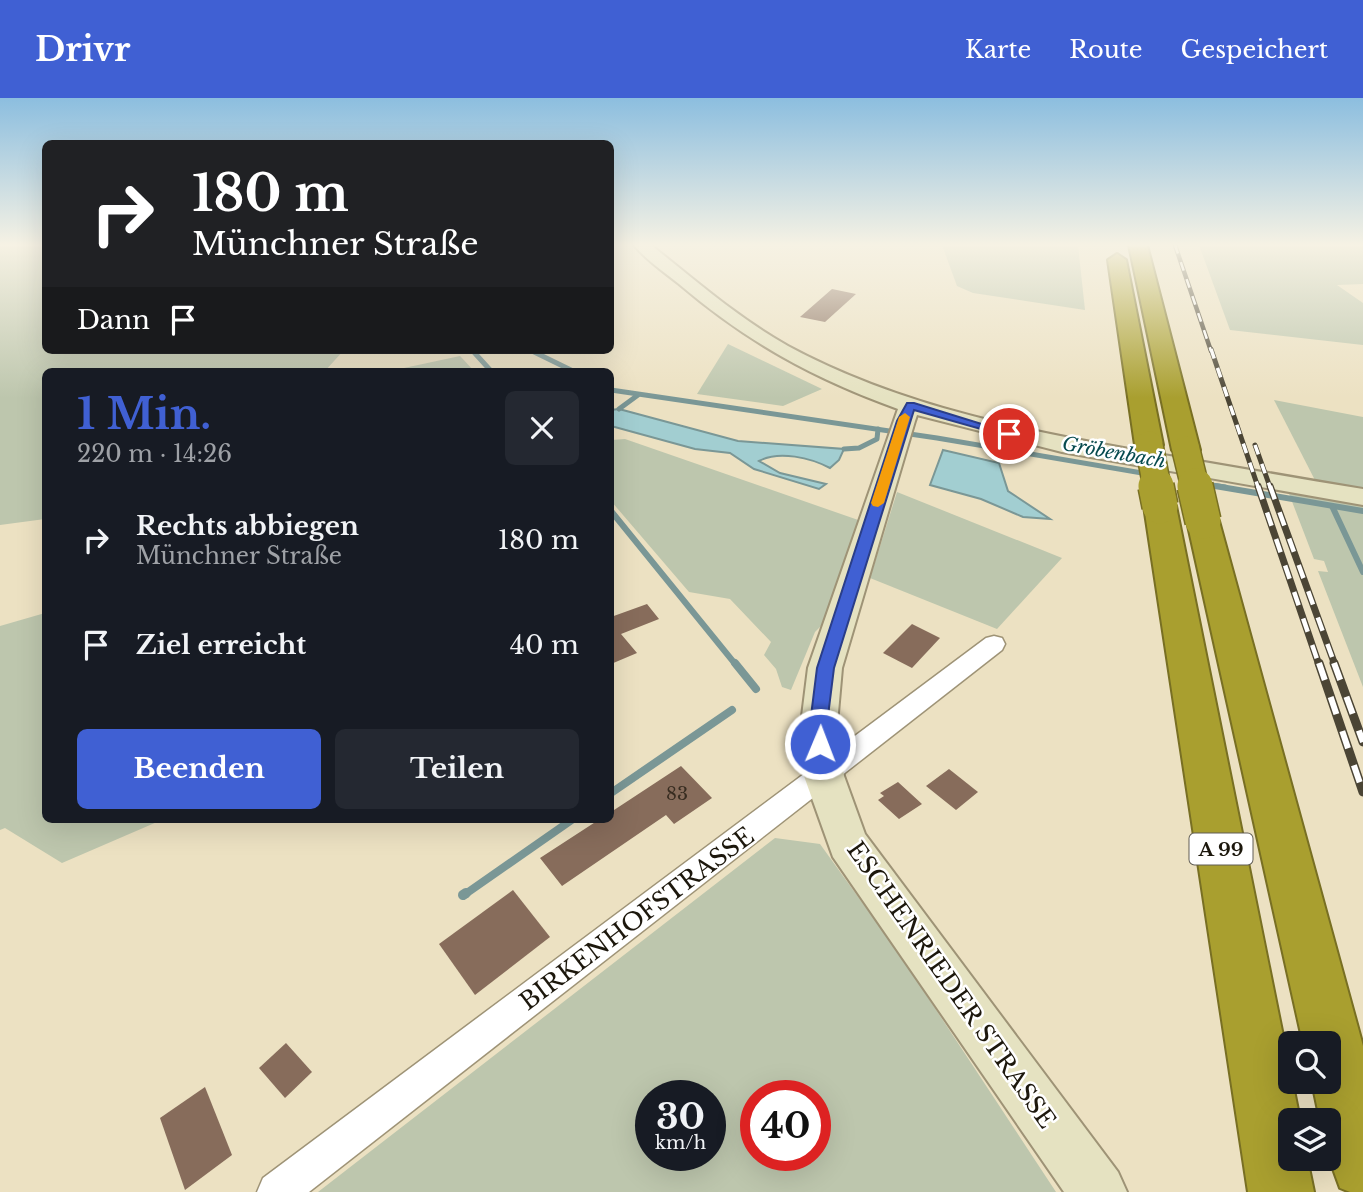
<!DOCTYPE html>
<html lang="de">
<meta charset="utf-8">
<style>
:root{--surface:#171b24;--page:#242831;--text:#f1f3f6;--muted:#9ea1a6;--accent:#4060d3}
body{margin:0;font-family:"Libre Baskerville",serif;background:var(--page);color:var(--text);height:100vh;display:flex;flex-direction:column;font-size:26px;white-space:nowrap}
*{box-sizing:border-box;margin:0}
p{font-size:23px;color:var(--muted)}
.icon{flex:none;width:38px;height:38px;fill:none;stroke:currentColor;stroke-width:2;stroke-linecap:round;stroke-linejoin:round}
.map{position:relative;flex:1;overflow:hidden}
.drawer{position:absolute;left:42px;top:270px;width:572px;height:455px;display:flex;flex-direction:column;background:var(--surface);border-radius:10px;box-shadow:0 7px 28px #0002}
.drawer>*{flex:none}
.guide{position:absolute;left:42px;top:42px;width:572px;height:214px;border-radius:10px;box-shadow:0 7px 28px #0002;background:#202124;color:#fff;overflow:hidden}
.buttons{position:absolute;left:1278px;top:933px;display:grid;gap:14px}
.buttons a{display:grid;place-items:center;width:63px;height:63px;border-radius:10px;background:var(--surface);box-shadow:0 7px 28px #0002;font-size:35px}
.speed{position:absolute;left:635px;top:982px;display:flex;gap:14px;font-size:35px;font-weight:700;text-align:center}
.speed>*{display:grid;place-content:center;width:91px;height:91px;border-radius:50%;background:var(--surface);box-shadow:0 7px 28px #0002;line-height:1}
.speed small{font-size:18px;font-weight:400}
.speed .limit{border:10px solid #d22;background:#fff;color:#111}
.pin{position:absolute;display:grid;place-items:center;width:60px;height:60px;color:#fff;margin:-30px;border:4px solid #fff;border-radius:50%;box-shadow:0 2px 7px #0007}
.me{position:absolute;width:77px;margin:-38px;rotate:1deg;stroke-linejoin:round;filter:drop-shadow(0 0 5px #0008)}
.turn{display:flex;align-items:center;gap:24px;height:147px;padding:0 35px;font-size:32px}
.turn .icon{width:91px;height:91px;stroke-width:2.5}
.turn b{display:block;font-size:49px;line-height:60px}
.then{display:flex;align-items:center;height:66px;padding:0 35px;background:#0003;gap:14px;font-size:26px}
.round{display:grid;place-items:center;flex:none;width:74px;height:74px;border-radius:10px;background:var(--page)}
.overview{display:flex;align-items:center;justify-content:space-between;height:119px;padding:0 35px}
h1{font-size:42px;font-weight:800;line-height:52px;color:var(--accent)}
.cta{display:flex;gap:14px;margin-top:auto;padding:14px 35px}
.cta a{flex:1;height:80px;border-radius:10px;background:var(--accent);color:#fff;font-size:28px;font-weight:800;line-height:80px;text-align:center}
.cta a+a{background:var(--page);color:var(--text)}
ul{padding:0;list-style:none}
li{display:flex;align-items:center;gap:21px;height:105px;padding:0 35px}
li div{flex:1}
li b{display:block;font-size:26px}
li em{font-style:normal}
header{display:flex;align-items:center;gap:42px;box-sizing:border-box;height:98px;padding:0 35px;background:var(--accent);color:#fff}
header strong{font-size:33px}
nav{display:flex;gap:38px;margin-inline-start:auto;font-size:24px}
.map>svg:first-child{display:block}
.green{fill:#bdc6ad;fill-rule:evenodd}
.water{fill:#a2ced1;stroke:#7a9796;stroke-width:2}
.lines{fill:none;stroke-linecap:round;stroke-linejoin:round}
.stream-far3{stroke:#7a9796;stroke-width:5}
.stream-far2{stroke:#7a9796;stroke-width:6}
.stream-far1{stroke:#7a9796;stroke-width:8}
.stream{stroke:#7a9796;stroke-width:10}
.building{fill:#876c5b}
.street-casing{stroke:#9e9376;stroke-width:3}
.secondary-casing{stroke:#9e9376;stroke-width:4}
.highway-casing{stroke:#786f23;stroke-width:4}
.street{fill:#fff;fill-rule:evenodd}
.secondary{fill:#e5e2c1;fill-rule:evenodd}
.highway{fill:#a99f2f;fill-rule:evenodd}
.rail-far3-casing{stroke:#4b4535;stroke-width:4.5}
.rail-far2-casing{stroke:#4b4535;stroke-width:5}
.rail-far1-casing{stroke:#4b4535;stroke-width:7}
.rail-casing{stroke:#4b4535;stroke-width:9}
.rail-far3{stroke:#fff;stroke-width:2.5;stroke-dasharray:9;stroke-linecap:butt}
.rail-far2{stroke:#fff;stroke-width:3.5;stroke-dasharray:10;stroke-linecap:butt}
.rail-far1{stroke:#fff;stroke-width:4.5;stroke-dasharray:14;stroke-linecap:butt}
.rail{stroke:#fff;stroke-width:6;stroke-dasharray:18;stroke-linecap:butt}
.highway-bridge-far1-casing{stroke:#786f23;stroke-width:30;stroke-linecap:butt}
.highway-bridge-casing{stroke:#786f23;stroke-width:38;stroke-linecap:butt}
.highway-bridge-far1{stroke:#a99f2f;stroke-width:27}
.highway-bridge{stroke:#a99f2f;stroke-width:35}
.route{fill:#4060d3;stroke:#2a3e89;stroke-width:2}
.slow{fill:#f59e0b}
.labels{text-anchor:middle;stroke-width:5;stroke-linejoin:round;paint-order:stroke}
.number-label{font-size:18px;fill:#372c20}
.far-water-label{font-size:19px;font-style:italic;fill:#074b4f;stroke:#fff}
.shield{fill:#fff;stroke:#605d55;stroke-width:2}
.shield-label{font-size:19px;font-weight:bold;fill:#1c170c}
.near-street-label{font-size:24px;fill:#1c170c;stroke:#fff}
</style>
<header>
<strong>Drivr</strong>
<nav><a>Karte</a><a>Route</a><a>Gespeichert</a></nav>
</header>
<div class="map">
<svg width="1363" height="1094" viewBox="0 0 1363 1094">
<rect width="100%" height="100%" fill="#ece1c2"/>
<g class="green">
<polygon points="0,147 45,147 46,252 344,252 325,273 46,273 45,421 0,427"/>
<polygon points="942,147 1078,147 1085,212 973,195 957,188"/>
<polygon points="1199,147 1363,147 1363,186 1337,187 1363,205 1363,247 1230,232"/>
<polygon points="728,246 822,291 783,308 697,296"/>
<polygon points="460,258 474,273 405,273 404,270"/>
<polygon points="1274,302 1363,319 1363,400 1320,392"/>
<polygon points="625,341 864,424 831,518 815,534 791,592 782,589 776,571 764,557 771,544 730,501 689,494 611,403 611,342"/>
<polygon points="1288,393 1363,408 1363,589 1318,473 1328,474 1324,463 1314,461"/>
<polygon points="897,394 1062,460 997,531 870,480"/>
<polygon points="45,515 46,721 164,721 62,765 5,730 0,732 0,528"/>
<path d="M775,740L820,746L900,857L1056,1094H318ZM651,998H710V1057H651ZM756,998H816V1057H756Z"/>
</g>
<g class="water">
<path d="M619,311L738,343L844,351L839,362L830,370C811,360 779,352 759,363L780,375L826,386L819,391L754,371L730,355L695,351L611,328V312Z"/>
<polygon points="943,352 999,365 1008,393 1050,421 1023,419 981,401 930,387"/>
</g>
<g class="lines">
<g class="stream-far3">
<polyline points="472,252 491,273"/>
<polyline points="530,252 573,273"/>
<polyline points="611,292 937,340 1148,376"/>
<polyline points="619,311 638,297"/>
<polyline points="844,351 859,350 877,341 878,331"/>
<polyline points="1205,386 1225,389"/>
</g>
<g class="stream-far2">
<polyline points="1215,388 1363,413"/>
<polyline points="1332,408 1363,474"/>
<polyline points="611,413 736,567"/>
</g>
<g class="stream-far1">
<polyline points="735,565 756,591"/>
<polyline points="611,695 732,612"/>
<polyline points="464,797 573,721"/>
</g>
<polyline class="stream" points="463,797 466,795"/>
</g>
<g class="building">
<polygon points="832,191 856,196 825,224 800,219"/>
<polygon points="647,506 659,521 621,536 637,555 611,566 611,519"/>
<polygon points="912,526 940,540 912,570 883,555"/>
<polygon points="681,668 712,700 674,726 666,717 562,788 540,760 600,721 611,721 611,714"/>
<polygon points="949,671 978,694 956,712 926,688"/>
<polygon points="898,684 922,706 899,721 878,702 884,698 880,695"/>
<polygon points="513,792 550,839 475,897 439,846"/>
<polygon points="286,945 312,974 285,1000 259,970"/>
<polygon points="205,989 232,1057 185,1092 160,1020"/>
</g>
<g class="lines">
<g class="street-casing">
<polygon id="street" points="994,538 1002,540 1005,546 1002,552 309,1094 257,1094 263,1080 986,540"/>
</g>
<g class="secondary-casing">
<path id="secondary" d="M634,147H651C695,182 738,220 788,248C903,310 1031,334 1158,356C1227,368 1295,380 1363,391V407L1062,354L917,317L915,323L842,570L837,626L844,678L865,736L1118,1074L1127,1094H1064L833,759L804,678L801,626L808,570L898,311C814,281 747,244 679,186C664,174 646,162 634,147Z"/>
</g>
<g class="highway-casing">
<g id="highway">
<polygon points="1129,147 1147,147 1200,352 1196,358 1186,361 1176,358 1172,352"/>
<polygon points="1117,156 1126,162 1163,347 1159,353 1149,355 1139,353 1135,347 1108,162"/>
<polygon points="1160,399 1171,401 1176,408 1300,1022 1290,1022 1290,1060 1307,1060 1314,1094 1248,1094 1144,408 1149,401"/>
<polygon points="1203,413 1214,416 1219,423 1363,948 1363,1094 1350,1094 1340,1090 1328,1057 1328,1022 1320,1022 1312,984 1328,984 1328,945 1303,945 1187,423 1192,416"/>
</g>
</g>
<use href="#street" class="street"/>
<use href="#secondary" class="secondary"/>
<use href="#highway" class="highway"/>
<g class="rail-far3-casing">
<polyline id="rail-far3" points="1175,147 1211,253"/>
</g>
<g class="rail-far2-casing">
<g id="rail-far2">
<polyline points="1211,251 1258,389"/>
<polyline points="1255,347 1270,389"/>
</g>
</g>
<g class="rail-far1-casing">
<g id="rail-far1">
<polyline points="1258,388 1319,567"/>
<polyline points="1270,388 1335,567"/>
</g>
</g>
<g class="rail-casing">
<g id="rail">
<polyline points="1319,565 1363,694"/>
<polyline points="1334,565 1363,644"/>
</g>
</g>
<use href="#rail-far3" class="rail-far3"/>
<use href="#rail-far2" class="rail-far2"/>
<use href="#rail-far1" class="rail-far1"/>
<use href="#rail" class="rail"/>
<g class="highway-bridge-far1-casing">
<g id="highway-bridge-far1">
<polyline points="1149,347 1157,389"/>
<polyline points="1186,352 1195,389"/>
</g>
</g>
<g class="highway-bridge-casing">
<g id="highway-bridge">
<polyline points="1156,388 1160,408"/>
<polyline points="1195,388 1203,423"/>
</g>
</g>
<use href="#highway-bridge-far1" class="highway-bridge-far1"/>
<use href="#highway-bridge" class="highway-bridge"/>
</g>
<linearGradient id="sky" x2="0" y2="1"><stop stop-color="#8cbedf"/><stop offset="0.49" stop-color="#f6f2e4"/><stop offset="1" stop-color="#f6f2e4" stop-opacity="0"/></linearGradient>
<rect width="1363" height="300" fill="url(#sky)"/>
<polygon class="route" points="907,305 914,305 1014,336 1009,339 914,312 834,570 827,626 829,646 826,651 813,651 810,626 817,570 897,323"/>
<polygon class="slow" points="905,315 910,319 884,405 878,409 873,408 871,405 899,319"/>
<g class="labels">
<g class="number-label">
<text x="677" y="702">83</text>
</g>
<g class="far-water-label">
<text transform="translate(1114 354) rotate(10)" y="7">Gröbenbach</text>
</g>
<rect class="shield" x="1189.5" y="735.5" width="63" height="31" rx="5"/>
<g class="shield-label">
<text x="1221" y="758">A 99</text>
</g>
<g class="near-street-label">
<text transform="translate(637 821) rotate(-37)" y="8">BIRKENHOFSTRASSE</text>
<text transform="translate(951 887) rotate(55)" y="8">ESCHENRIEDER STRASSE</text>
</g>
</g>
</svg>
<div class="buttons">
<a><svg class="icon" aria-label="search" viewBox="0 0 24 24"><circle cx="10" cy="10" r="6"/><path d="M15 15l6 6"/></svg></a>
<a><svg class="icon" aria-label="layers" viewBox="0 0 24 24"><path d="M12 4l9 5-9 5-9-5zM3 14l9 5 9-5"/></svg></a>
</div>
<div class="speed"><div>30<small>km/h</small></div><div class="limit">40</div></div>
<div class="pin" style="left:1009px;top:336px;background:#d93025"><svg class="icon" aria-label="arrive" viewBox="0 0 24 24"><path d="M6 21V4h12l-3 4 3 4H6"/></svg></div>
<svg class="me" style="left:820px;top:646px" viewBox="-20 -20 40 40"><circle r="17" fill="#4060d3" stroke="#fff" stroke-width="3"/><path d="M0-11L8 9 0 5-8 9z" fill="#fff"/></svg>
<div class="guide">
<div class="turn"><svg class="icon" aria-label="right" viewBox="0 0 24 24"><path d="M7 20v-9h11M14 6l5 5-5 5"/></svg><div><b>180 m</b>Münchner Straße</div></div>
<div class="then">Dann<svg class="icon" aria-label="arrive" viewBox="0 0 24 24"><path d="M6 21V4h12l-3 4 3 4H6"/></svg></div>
</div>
<section class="drawer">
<div class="overview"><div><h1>1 Min.</h1><p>220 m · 14:26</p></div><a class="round"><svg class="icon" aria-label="close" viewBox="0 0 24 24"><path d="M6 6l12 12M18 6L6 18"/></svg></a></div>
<ul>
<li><svg class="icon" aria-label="right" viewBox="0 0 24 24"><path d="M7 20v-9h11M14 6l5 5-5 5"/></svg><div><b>Rechts abbiegen</b><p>Münchner Straße</p></div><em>180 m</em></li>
<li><svg class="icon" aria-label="arrive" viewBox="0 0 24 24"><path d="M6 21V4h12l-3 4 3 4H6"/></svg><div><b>Ziel erreicht</b></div><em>40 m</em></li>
</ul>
<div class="cta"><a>Beenden</a><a>Teilen</a></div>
</section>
</div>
